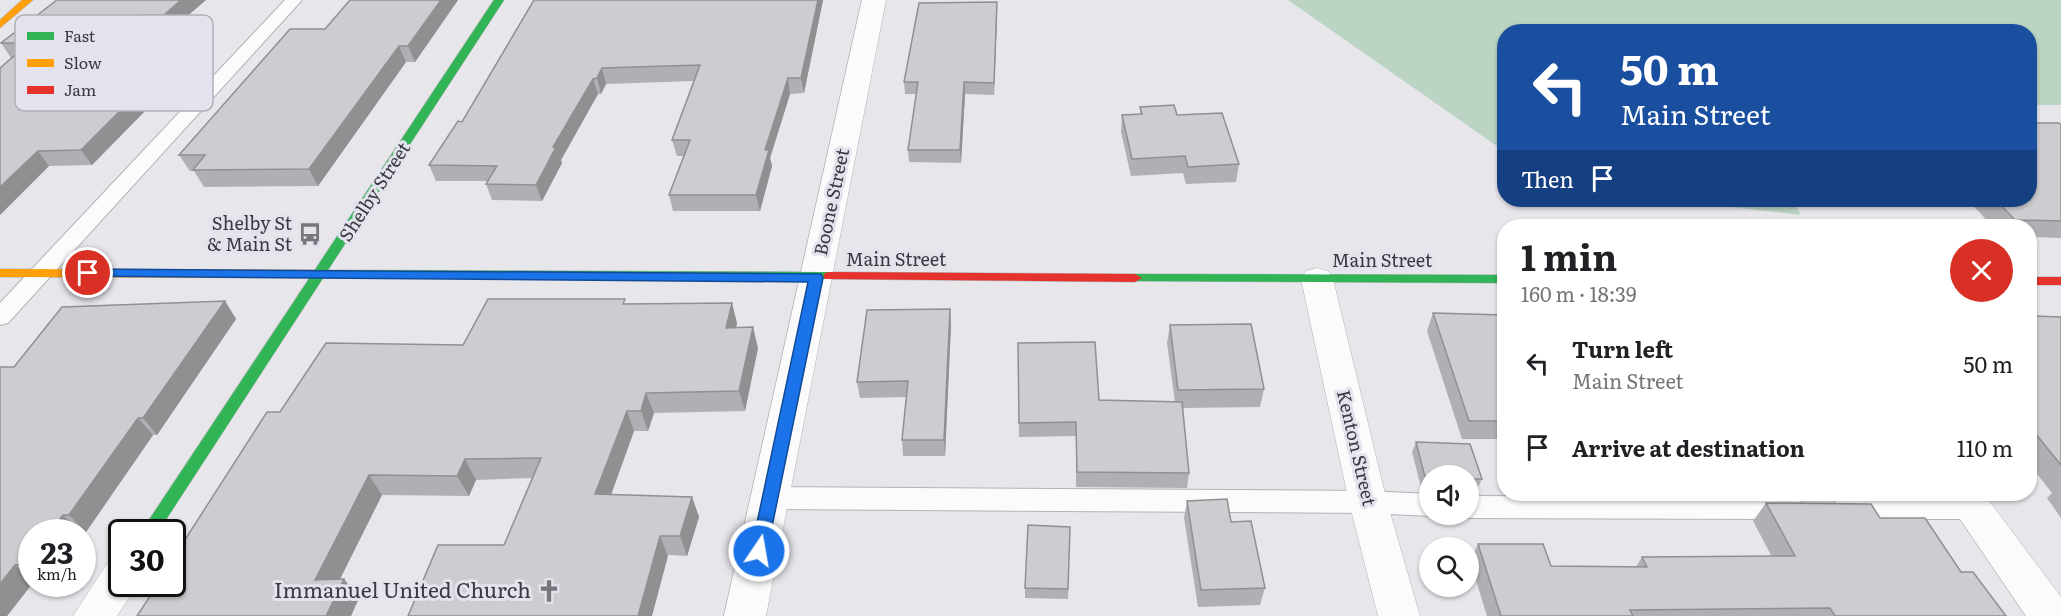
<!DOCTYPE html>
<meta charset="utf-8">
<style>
:root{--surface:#fff;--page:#f6f6f6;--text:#202124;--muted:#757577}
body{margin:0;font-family:Literata,serif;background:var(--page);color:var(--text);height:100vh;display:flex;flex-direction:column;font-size:22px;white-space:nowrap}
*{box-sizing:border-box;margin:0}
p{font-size:20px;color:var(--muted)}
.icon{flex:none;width:33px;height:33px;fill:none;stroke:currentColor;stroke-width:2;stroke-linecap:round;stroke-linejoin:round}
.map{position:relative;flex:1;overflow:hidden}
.side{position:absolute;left:1497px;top:219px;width:540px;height:282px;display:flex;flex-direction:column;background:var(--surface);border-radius:24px;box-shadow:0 2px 4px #0004}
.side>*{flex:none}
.banner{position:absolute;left:1497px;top:24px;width:540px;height:183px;border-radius:24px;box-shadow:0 2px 4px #0004;background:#1a4fa0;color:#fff;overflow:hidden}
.tools{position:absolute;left:1419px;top:465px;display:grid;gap:12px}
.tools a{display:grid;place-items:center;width:60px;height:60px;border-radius:50%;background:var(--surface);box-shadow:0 2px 4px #0004;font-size:30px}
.speed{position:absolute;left:18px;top:519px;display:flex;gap:12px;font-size:30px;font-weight:700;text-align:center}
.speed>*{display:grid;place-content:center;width:78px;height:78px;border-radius:50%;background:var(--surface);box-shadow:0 2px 4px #0004;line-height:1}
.speed small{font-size:15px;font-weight:400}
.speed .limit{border:3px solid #111;border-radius:9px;background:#fff;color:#111}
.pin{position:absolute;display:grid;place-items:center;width:51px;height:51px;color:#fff;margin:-26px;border:3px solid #fff;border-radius:50%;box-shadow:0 2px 6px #0007}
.me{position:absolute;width:66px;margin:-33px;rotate:12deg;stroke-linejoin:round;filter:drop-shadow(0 0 4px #0008)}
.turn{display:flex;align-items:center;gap:21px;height:126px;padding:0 24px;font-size:27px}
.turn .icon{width:78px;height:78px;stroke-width:2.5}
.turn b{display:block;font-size:42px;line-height:51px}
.then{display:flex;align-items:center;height:57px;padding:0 24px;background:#0003;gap:12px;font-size:22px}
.round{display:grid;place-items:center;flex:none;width:63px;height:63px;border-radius:32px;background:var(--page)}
.headline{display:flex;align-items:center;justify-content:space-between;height:102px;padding:0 24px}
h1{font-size:36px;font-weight:700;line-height:45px}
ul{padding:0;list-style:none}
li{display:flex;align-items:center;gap:18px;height:84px;padding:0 24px}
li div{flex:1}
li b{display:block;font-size:22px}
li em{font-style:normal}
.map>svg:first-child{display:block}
.green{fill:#bcd4c4}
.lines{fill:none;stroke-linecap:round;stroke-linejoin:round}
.lane-casing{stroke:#b3b3b7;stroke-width:2}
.street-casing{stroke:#b3b3b7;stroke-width:1}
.fast-casing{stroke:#b3b3b7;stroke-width:1}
.slow-casing{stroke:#b3b3b7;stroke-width:1}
.jam-casing{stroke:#b3b3b7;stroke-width:1}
.lane{fill:#fbfbfc;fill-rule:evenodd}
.street{fill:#fbfbfc;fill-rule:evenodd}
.fast{fill:#30b455;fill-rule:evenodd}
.slow{fill:#ff9f0a;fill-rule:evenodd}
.jam{fill:#e5322d;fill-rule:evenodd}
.wall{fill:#b0b0b4}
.shaded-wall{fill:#909092}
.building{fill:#cdcdd1;stroke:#909092;stroke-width:1.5}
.route{fill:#1a73e8;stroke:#114b97;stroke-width:1.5}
.labels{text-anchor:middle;stroke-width:6;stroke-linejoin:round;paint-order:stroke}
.street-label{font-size:18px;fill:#39393e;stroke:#e3e3ee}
.poi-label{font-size:18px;fill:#39393e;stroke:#e3e3ee;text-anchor:end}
.near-poi-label{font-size:21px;fill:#39393e;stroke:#e3e3ee;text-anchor:end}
.key{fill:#e3e3ee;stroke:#b0b0b9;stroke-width:1.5}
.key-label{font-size:16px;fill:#39393e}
</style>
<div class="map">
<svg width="2061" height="616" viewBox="0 0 2061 616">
<rect width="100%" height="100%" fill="#e6e6eb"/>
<g class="green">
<polygon points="1288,0 2061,0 2061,105 2030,105 2030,32 1504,32 1504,151"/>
<polygon points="1669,200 1793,200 1801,215"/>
</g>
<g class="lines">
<g class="lane-casing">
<g id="lane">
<polygon points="285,0 302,0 8,323 0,325 0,303"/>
<polygon points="770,487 1368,491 1430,494 1430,514 1434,514 1430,516 1368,513 770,509 761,506 757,498 761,490"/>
<polygon points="1468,496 1791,497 1800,500 1804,508 1800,516 1791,519 1468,518 1459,514 1468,514"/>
<polygon points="1845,497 1973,497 1982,500 1986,508 1982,516 1973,519 1845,519 1836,516 1832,508 1836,500"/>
</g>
</g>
<g class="street-casing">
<g id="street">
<polygon points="862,0 886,0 766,616 724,616"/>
<polygon points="1317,268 1328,271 1333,279 1387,502 1420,616 1378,616 1349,502 1301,279 1306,271"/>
<polygon points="1943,494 1984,494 2061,597 2061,616 2026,616"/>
<polygon points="122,557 122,584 138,584 117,616 73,616 108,562"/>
</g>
</g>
<g class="fast-casing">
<g id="fast">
<polygon points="494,0 504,0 328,270 830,272 835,273 837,276 835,279 331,278 325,275 158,532 141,532"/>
<polygon points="1135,274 1504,275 1504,283 1130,281 1128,278 1130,275"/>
</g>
</g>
<g class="slow-casing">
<g id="slow">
<polygon points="22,0 33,0 0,28 0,20"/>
<polygon points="0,269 331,270 338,274 331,278 0,277"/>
</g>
</g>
<g class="jam-casing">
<g id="jam">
<polygon points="830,272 1135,274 1142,278 1135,282 825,279 823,276 825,273"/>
<rect x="2030" y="277" width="31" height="8"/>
</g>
</g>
<use href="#lane" class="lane"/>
<use href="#street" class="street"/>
<use href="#fast" class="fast"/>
<use href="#slow" class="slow"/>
<use href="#jam" class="jam"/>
</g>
<g class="wall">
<polygon points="206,0 172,29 150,30 79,98 134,97 144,112 92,165 49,166 0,215 0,68 12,58 11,58 1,43"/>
<polygon points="458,0 415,62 406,62 318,186 204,187 194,171 190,171 179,155"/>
<polygon points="534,0 823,0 804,93 790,94 770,158 772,166 760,211 673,211 669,195 684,156 677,156 672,140 694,81 606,84 601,94 598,94 561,160 562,163 542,201 492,200 486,184 487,181 436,181 429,165 462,122"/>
<polygon points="997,14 994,95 965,94 961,163 909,162 908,150 917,94 905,94 904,82"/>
<polygon points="1140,107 1177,115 1239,164 1236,182 1186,184 1183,173 1131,176 1121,132 1122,115 1140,114"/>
<polygon points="2061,125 2061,238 2030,237 2030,226 1992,226 1968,200 2030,200"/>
<polygon points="225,301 236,319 157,435 153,435 86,532 32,532 32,584 7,616 0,616 14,367"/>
<polygon points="627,304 737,323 736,328 758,348 745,411 654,413 648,431 634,431 611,495 692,497 699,517 687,556 504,545 532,478 476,480 469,496 382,495 340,579 359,598 351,616 280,412 463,345"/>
<polygon points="950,309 951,325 945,456 903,456 902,440 906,397 860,398 857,382"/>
<polygon points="1433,313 1504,315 1504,439 1462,439 1427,331"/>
<polygon points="2030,316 2061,317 2061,518 2047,498 2052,493 2030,465"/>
<polygon points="1170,325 1264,389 1260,407 1183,408 1189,473 1187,488 1076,487 1076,436 1019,437 1018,343 1099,400 1175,402 1167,343"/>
<polygon points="1416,442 1482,479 1477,489 1468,489 1468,476 1430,476 1430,487 1421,487 1412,452"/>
<polygon points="1187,501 1231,522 1265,588 1260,605 1198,607 1184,518"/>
<polygon points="1766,503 1880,518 1961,572 2006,616 1487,616 1470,561 1478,544 1551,566 1636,567 1642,557 1772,557 1753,521"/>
<polygon points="1070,527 1068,599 1025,598 1025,588"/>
</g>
<g class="shaded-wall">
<polygon points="181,0 206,0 172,29 164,15"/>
<polygon points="441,0 458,0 415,62 408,46"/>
<polygon points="818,0 823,0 804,93 801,78"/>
<polygon points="997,2 997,14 994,95 994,83"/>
<polygon points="142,15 150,30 63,113 52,98"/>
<polygon points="399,46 406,62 318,186 309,169"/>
<polygon points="602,68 606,84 601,94 597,78"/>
<polygon points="788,78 790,94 770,158 772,166 760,211 756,195 765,150"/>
<polygon points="593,79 598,94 561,160 562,163 542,201 536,185 553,147"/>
<polygon points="964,82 965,94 961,163 960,150"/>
<polygon points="134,97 144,112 92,165 81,150"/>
<polygon points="38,151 49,166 0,215 0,187"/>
<polygon points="225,301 236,319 157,435 143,418"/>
<polygon points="732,303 737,323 731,348 726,328"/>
<polygon points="950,309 951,325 945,456 944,440"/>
<polygon points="753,327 758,348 745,411 739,391"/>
<polygon points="646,393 654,413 648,431 641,411"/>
<polygon points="627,411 634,431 604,514 595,494"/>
<polygon points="138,418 153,435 86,532 69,515"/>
<polygon points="465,459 476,480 469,496 457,476"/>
<polygon points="369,475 382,495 330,599 315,580"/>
<polygon points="692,497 699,517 687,556 680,536"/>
<polygon points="63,515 80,532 50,532"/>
<polygon points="660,536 668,556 652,616 638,616"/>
<polygon points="32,558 32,569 27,564"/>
<polygon points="15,565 32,580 32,584 7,616 0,616 0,584"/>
<polygon points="344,579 359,598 351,616 326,616"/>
</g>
<g class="building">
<polygon points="57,0 181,0 164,15 142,15 52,98 134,97 81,150 38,151 0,187 0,68 29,43 1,43"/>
<polygon points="350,0 441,0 408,46 399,46 309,169 193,170 205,155 179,155 290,29 325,29"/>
<polygon points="534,0 818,0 801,78 788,78 765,150 769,150 756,195 669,195 690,140 672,140 700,65 602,68 597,78 593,79 553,147 556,147 536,185 486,184 497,166 429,165 458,121 462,122"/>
<polygon points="997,2 994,83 964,82 960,150 908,150 918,82 904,82 919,3"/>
<polygon points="1174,105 1177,115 1222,113 1239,164 1188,167 1185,156 1132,159 1122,115 1142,114 1140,107"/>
<polygon points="2030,123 2059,123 2061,125 2061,221 2015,220 1996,200 2030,200"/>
<polygon points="488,299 625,299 623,304 732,303 726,328 753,327 739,391 646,393 641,411 627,411 595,494 692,497 680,536 660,536 638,616 408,616 438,545 504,545 541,458 465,459 457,476 369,475 315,580 344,579 326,616 137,616 158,584 172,584 172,560 267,412 280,412 326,343 463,345"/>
<polygon points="225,301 143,418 138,418 69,515 63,515 50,532 32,532 32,558 27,564 15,565 0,584 0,367 14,367 62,307"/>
<polygon points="950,309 944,440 902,440 908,381 857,382 867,310"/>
<polygon points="1433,313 1504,315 1504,421 1469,421"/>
<polygon points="2030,316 2061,317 2061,465 2030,427"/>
<polygon points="1251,324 1264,389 1178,390 1170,325"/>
<polygon points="1095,342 1099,400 1182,402 1189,473 1077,472 1076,422 1019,423 1018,343"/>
<polygon points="1416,442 1470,444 1482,479 1468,479 1468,476 1430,476 1430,477 1425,477"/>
<polygon points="1227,499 1231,522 1251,521 1265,588 1201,590 1187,501"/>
<polygon points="1766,503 1871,504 1880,518 1925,518 1961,572 1973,572 2006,616 1835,616 1830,608 1630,610 1633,616 1501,616 1478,544 1543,544 1551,566 1647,567 1642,557 1795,556"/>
<polygon points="1028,525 1070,527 1068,589 1025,588"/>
</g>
<polygon class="route" points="88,269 821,274 823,278 767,551 765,556 753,556 751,551 808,282 83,276 83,270"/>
<defs>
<g id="bus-bare" transform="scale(1.8)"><path d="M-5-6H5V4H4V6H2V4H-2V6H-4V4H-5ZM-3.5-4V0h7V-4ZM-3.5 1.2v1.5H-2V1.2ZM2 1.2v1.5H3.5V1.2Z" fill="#76767b" stroke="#e3e3ee" stroke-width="2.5" paint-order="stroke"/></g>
<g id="church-bare" transform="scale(1.8)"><path d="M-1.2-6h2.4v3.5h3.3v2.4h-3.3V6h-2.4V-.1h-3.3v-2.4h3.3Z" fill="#76767b" stroke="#e3e3ee" stroke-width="2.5" paint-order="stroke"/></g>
</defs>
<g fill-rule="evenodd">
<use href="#bus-bare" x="310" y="234"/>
<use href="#church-bare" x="549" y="591"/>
</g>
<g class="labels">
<g class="street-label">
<text transform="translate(375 192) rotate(-57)" y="6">Shelby Street</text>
<text transform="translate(832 202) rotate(-78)" y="6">Boone Street</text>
<text x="896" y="266">Main Street</text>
<text x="1382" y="267">Main Street</text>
<text transform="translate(1356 448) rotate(77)" y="6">Kenton Street</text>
</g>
<g class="poi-label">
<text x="292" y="230">Shelby St<tspan x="292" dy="21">&amp; Main St</tspan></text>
</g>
<g class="near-poi-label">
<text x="531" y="598">Immanuel United Church</text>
</g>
</g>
<rect x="15" y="15" width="198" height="96" rx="9" class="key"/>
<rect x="27" y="32" width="27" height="8" fill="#30b455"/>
<rect x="27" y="59" width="27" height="8" fill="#ff9f0a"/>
<rect x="27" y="86" width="27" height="8" fill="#e5322d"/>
<g class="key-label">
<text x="64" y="42">Fast</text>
<text x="64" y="69">Slow</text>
<text x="64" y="96">Jam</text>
</g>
</svg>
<div class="tools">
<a><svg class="icon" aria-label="sound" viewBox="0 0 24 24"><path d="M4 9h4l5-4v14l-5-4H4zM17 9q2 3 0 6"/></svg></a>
<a><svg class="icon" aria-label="search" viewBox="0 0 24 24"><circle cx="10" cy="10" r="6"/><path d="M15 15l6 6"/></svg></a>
</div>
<div class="speed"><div>23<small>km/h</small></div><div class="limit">30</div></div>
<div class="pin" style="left:88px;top:273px;background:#d93025"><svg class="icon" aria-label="arrive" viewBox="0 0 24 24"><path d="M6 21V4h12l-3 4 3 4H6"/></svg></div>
<svg class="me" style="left:759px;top:551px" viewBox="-20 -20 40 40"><circle r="17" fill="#1a73e8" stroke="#fff" stroke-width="3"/><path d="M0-11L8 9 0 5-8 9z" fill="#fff"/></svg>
<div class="banner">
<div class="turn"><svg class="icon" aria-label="left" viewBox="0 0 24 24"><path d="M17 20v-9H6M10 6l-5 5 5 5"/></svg><div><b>50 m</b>Main Street</div></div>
<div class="then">Then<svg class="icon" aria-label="arrive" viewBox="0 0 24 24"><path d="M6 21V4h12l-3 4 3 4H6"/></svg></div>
</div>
<section class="side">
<div class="headline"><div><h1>1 min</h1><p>160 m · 18:39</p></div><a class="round" style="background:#d93025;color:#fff"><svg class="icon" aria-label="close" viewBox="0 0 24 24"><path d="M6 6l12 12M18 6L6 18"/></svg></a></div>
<ul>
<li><svg class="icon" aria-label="left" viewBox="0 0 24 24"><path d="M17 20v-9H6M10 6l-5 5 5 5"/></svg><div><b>Turn left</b><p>Main Street</p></div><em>50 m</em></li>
<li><svg class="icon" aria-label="arrive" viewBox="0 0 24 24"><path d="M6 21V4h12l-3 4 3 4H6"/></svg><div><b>Arrive at destination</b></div><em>110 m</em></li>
</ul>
</section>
</div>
